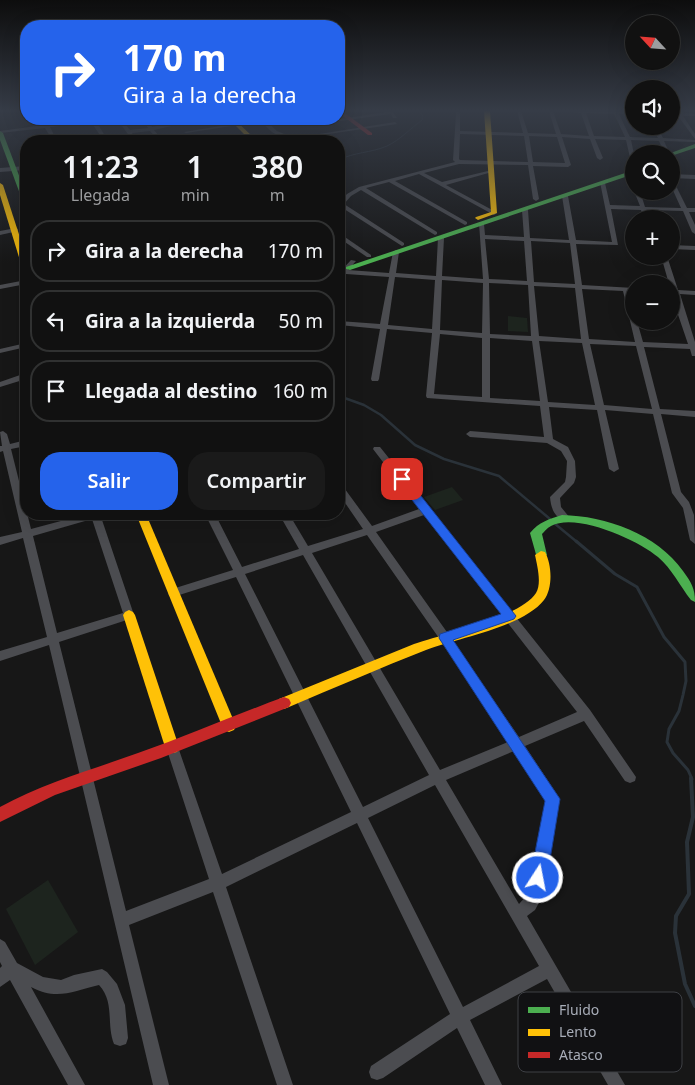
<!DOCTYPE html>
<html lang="es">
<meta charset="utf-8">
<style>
:root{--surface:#111;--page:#1a1a1a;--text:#f1f3f6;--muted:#9c9d9f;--line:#303131;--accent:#2563eb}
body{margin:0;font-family:"Noto Sans",sans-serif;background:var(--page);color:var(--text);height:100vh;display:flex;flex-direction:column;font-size:19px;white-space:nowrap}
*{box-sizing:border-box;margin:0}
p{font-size:16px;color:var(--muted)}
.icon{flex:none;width:28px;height:28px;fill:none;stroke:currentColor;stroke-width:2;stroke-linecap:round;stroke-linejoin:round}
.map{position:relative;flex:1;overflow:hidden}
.sheet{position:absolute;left:20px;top:135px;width:325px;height:385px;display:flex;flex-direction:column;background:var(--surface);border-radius:20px;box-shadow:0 5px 20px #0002,0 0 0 1px var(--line)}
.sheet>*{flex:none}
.banner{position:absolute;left:20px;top:20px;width:325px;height:105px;border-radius:20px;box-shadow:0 5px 20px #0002,0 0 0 1px var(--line);background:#2563eb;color:#fff;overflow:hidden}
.needle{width:32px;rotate:296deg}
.tools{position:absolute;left:625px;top:15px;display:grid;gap:10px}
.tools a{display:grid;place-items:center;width:55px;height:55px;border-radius:50%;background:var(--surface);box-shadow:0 5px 20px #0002,0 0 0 1px var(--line);font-size:25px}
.pin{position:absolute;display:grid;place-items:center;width:42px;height:42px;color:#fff;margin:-21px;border-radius:10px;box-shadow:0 2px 8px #0006}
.me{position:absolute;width:55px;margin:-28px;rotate:11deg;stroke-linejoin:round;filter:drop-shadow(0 0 4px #0008)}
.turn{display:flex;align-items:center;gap:18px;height:105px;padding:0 20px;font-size:22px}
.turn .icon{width:65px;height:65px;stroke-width:2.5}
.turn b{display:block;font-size:35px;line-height:42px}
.eta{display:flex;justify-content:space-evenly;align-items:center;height:85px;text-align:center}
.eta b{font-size:30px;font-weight:600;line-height:35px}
.button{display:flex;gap:10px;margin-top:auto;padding:10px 20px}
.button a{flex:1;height:58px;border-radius:20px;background:var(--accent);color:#fff;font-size:20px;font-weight:600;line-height:58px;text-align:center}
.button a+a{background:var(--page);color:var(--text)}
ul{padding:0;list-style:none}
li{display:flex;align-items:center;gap:15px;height:62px;margin:0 10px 8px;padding:0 10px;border:2px solid var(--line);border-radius:20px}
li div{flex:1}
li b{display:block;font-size:19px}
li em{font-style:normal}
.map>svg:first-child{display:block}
.green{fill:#1d241e}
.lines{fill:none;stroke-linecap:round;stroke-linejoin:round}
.stream-far3{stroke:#2a3239;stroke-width:1}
.stream-far2{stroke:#2a3239;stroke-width:2.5}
.stream-far1{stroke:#2a3239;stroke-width:3}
.stream{stroke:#2a3239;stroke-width:4}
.street{fill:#4b4c50;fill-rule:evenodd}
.fast{fill:#4caf50;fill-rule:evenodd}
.slow{fill:#ffc107;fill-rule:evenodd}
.jam{fill:#c62828;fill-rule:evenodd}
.route{fill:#2563eb;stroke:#184099}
.key{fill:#111113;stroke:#3e4045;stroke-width:1}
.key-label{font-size:14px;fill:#a8adb8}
</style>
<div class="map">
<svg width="695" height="1085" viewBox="0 0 695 1085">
<rect width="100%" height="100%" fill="#171717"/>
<g class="green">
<polygon points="508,316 527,318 528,332 508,331"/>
<polygon points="452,487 463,500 435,510 424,497"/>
<polygon points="48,880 78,932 35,965 6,909"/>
</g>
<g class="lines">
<path class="stream-far3" d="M339,160C354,152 371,153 387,146C400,140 411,128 422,120L423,116L419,111"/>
<g class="stream-far2">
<polyline points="339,396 364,405 381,415 415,445 444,459 499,476 550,519"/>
<polyline points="554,523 577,542"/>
</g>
<polyline class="stream-far1" points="576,541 615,574 637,587 664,637 685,662 686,681 683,695 679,711 669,729 667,742 673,753 688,770 692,779"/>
<polyline class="stream" points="691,778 693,817 687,842 689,894 676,916 675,933 685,984 695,1006"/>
<g class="street">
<polygon points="392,111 397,118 393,118 391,114 304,126 302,125"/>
<path d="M454,111H458L460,114V131L523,133L517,111H521L528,133L556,134L549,111H553L561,134L589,136L581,113L568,112L566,111L634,112V114H619L630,137L658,138L652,126H657L663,138L695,140V142L664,141L670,154H665L659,141L631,140L634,154V164L631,162L626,140L595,139L603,158L600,160L597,158L590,139L562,137L571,165L568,167L533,166L539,199L536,201L533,199L528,165L459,164L424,173L442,182L492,170V172L446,185L496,212L497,213L494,215L419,174L395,181L467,222V224L465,225L389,182L366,188L437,232V234L435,235L361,190L351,196L344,204L404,243V245L402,246L341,207L339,208V203L347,194L359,187L455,162L453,160L456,114ZM586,113L614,114L625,137L594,136ZM460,134L524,136L528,162L460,160L459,159ZM529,136L557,137L565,163L533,162Z"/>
<polygon points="675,111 695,114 695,116 683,116 695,134 695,139 678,116 671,115 671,113 676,113"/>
<polygon points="41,119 45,119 48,124 90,119 102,119 96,121 108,141 104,141 91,122 50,127 57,141 53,141 45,128 0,133 0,131 44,125"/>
<polygon points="117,119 121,119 130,130 148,128 143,119 147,119 152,127 194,119 202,119 154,130 163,141 159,141 150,131 132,133 137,141 133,141"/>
<path d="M258,120L266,121L277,131L296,139C290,141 278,136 272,132C267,128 265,124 258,122L186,133L184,132Z"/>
<polygon points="395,122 397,124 315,136 313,135"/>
<polygon points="247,133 249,135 208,141 198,141"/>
<polygon points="26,166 26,170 0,172 0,168"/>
<polygon points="630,171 634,176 634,185 631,183 627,173"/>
<path d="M671,174L695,175V179L672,178L687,208H695V212H689L695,225V234L692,232L683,211L647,210L650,219H644L641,210L611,209L618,245L576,244L582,285L634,288V292H630L634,307V321H637L643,342L688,344L671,294V284H669L661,256H667L678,290L695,291V295L680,294L695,342V356H692L690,349L644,347L660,409L695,411V417L661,414L681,492L689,502L694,515L695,544L690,540L683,508L672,493L653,414L605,410L619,469L614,472L609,469L597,410L549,407L553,439L568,447L575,461L576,477L574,483L560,498L561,507L570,518L565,521C554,517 551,508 550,497L565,482L566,477L567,461L561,451L547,443L470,437L466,434L470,431L544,437L540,406L427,398L426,396L432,333L387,329L379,379L378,381H372L371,379L380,329L339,325V321L380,324L389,277L346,274L342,293L339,295L340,272L351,260L356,261L348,270L389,273L393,252L396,250L399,252L396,273L436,276L438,238L441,236L444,238L442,276L483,279L479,223L484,224L485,235L524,237L522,210L525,208L528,210L530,238L569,240L562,196L565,194L568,196L576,240L612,242L600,182L605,183L610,205L640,206L634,191H640L645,207L681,208L671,186ZM485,239L524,241L527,281L489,279ZM531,241L570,243L575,284L534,282ZM395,277L435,280L432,329L388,325ZM442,280L483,283L482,333L440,330ZM489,283L528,285L531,336L490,334ZM534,286L575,288L581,339L539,336ZM582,289L623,291L635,342L589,339ZM440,334L482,338V397L434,394ZM490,338L532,341L540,401L490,398ZM539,341L582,343L595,405L548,402ZM590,344L636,346L652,409L604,405Z"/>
<polygon points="16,228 18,229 18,231 0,235 0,231"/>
<polygon points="339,233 371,255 371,257 367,257 339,238"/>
<polygon points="671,245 695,246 695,250 671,249"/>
<polygon points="26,280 26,284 0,289 0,285"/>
<polygon points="26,343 26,347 0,353 0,349"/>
<polygon points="23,374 26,374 26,379 0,387 0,382"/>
<path d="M3,431L7,434L10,444L26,440V446L11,449L31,529L87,514H100L134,615L133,618L59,642L126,911L209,879L166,747L168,743L172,741L176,743L178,747L222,874L351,812L236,577L173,597L169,596L168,593L169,590L233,570L205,514H215L242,567L299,549L279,514H289L308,546L363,529L339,494V484L342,485L372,526L419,509L373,449L374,447H380L428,507L430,508L431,511L590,710L636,777L635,781L630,783L625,781L584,721L525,746L560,799L542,897L535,910L527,916L625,1085H608L547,979L470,1020L502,1085H485L457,1028L383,1078L377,1080L371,1078L369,1072L371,1066L450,1014L357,823L226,887L293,1085H277L213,892L129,925L169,1085H153L49,645L0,661V651L47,637L23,538L0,545V537L22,532L3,451L0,452V446H2L0,432ZM424,515L577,712L519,737L449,635L376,532ZM92,519L123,613L57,633L33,536ZM367,535L441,641L508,742L440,770L312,553ZM303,555L429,775L363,807L245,574ZM514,751L546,800L528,894L519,904L446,780ZM435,785L539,966L463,1007L368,818Z"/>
<path d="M0,939L5,942L17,963L43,977L61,980L74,975L102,969L107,972L117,984L125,1005L128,1038L126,1044L120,1046L114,1044C106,1024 115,1002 99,985C73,991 57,1001 31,987L85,1085H68L10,980L0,987V968L2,966L0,962Z"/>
</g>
<g class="fast">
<polygon points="0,131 3,133 26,194 26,204 23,202 0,140"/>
<polygon points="695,144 695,148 671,156 671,154 668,154"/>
<polygon points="634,170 634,174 350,270 343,268"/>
<path d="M562,515C606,516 657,534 683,571C691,582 695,588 695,602L691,600C680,586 672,569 658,557C638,540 576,512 551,526C547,528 544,532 542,534L547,555L541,559L537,558L530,533C539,522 549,519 562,515Z"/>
</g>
<g class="slow">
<polygon points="484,111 490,111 497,213 478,220 475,218 476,217 491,212"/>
<polygon points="229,119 234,119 253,137 268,141 249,139"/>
<polygon points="0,183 3,185 26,256 26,269 22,267 0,195"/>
<polygon points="136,514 146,514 236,726 234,730 229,732 224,730 222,726"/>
<path d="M541,551L545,552C552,565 553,588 544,600C523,627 458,638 426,650C380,668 334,688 289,707L284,709L279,707L277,703L279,699C324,681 369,662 414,644C442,634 520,618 536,593C542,583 537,565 535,555Z"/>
<polygon points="129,610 133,612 135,615 179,747 177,752 172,753 167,752 165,747 123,615 125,612"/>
</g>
<g class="jam">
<polygon points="339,111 342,111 372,133 372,135 368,135 339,113"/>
<path d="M284,697L289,699L291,703L289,707L161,758L55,795L0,822V807C44,783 91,770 138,753C187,736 235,715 284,697Z"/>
</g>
</g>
<linearGradient id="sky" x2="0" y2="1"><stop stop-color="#0d0d0d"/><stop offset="0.42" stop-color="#363c47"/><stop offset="1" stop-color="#363c47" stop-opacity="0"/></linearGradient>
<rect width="695" height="263" fill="url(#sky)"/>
<polygon class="route" points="402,476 406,477 516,616 514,619 453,640 560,799 547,878 544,883 538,886 533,883 530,878 545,801 439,638 440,634 501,614 398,482 397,479 398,477"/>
<rect x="518" y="992" width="164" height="80" rx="8" class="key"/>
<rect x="528" y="1007" width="22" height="6" fill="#4caf50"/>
<rect x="528" y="1029" width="22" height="7" fill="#ffc107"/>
<rect x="528" y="1052" width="22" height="6" fill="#c62828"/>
<g class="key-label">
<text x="559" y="1015">Fluido</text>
<text x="559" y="1037">Lento</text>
<text x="559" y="1060">Atasco</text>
</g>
</svg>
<div class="tools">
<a><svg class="needle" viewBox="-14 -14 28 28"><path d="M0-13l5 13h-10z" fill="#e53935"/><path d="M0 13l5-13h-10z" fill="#9c9d9f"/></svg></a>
<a><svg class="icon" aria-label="sound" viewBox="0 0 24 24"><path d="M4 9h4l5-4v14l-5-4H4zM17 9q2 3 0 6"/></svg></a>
<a><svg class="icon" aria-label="search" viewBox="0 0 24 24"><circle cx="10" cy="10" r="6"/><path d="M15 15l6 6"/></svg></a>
<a>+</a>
<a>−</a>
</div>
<div class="pin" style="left:402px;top:479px;background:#d93025"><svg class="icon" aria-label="arrive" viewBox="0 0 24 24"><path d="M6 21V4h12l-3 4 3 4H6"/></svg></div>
<svg class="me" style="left:538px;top:878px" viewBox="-20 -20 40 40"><circle r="17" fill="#2563eb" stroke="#fff" stroke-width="3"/><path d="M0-11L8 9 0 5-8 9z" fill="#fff"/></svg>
<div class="banner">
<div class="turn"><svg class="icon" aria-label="right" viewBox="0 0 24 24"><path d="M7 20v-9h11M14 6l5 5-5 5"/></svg><div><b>170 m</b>Gira a la derecha</div></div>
</div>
<section class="sheet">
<div class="eta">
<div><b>11:23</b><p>Llegada</p></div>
<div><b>1</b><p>min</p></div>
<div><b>380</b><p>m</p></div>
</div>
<ul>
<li><svg class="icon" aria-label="right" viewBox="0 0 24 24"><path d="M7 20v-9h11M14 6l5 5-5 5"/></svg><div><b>Gira a la derecha</b></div><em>170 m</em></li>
<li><svg class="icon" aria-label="left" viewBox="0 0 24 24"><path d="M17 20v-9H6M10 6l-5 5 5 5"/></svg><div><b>Gira a la izquierda</b></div><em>50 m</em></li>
<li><svg class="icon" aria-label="arrive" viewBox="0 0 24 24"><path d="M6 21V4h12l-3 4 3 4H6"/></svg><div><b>Llegada al destino</b></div><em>160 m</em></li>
</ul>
<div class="button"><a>Salir</a><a>Compartir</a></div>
</section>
</div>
